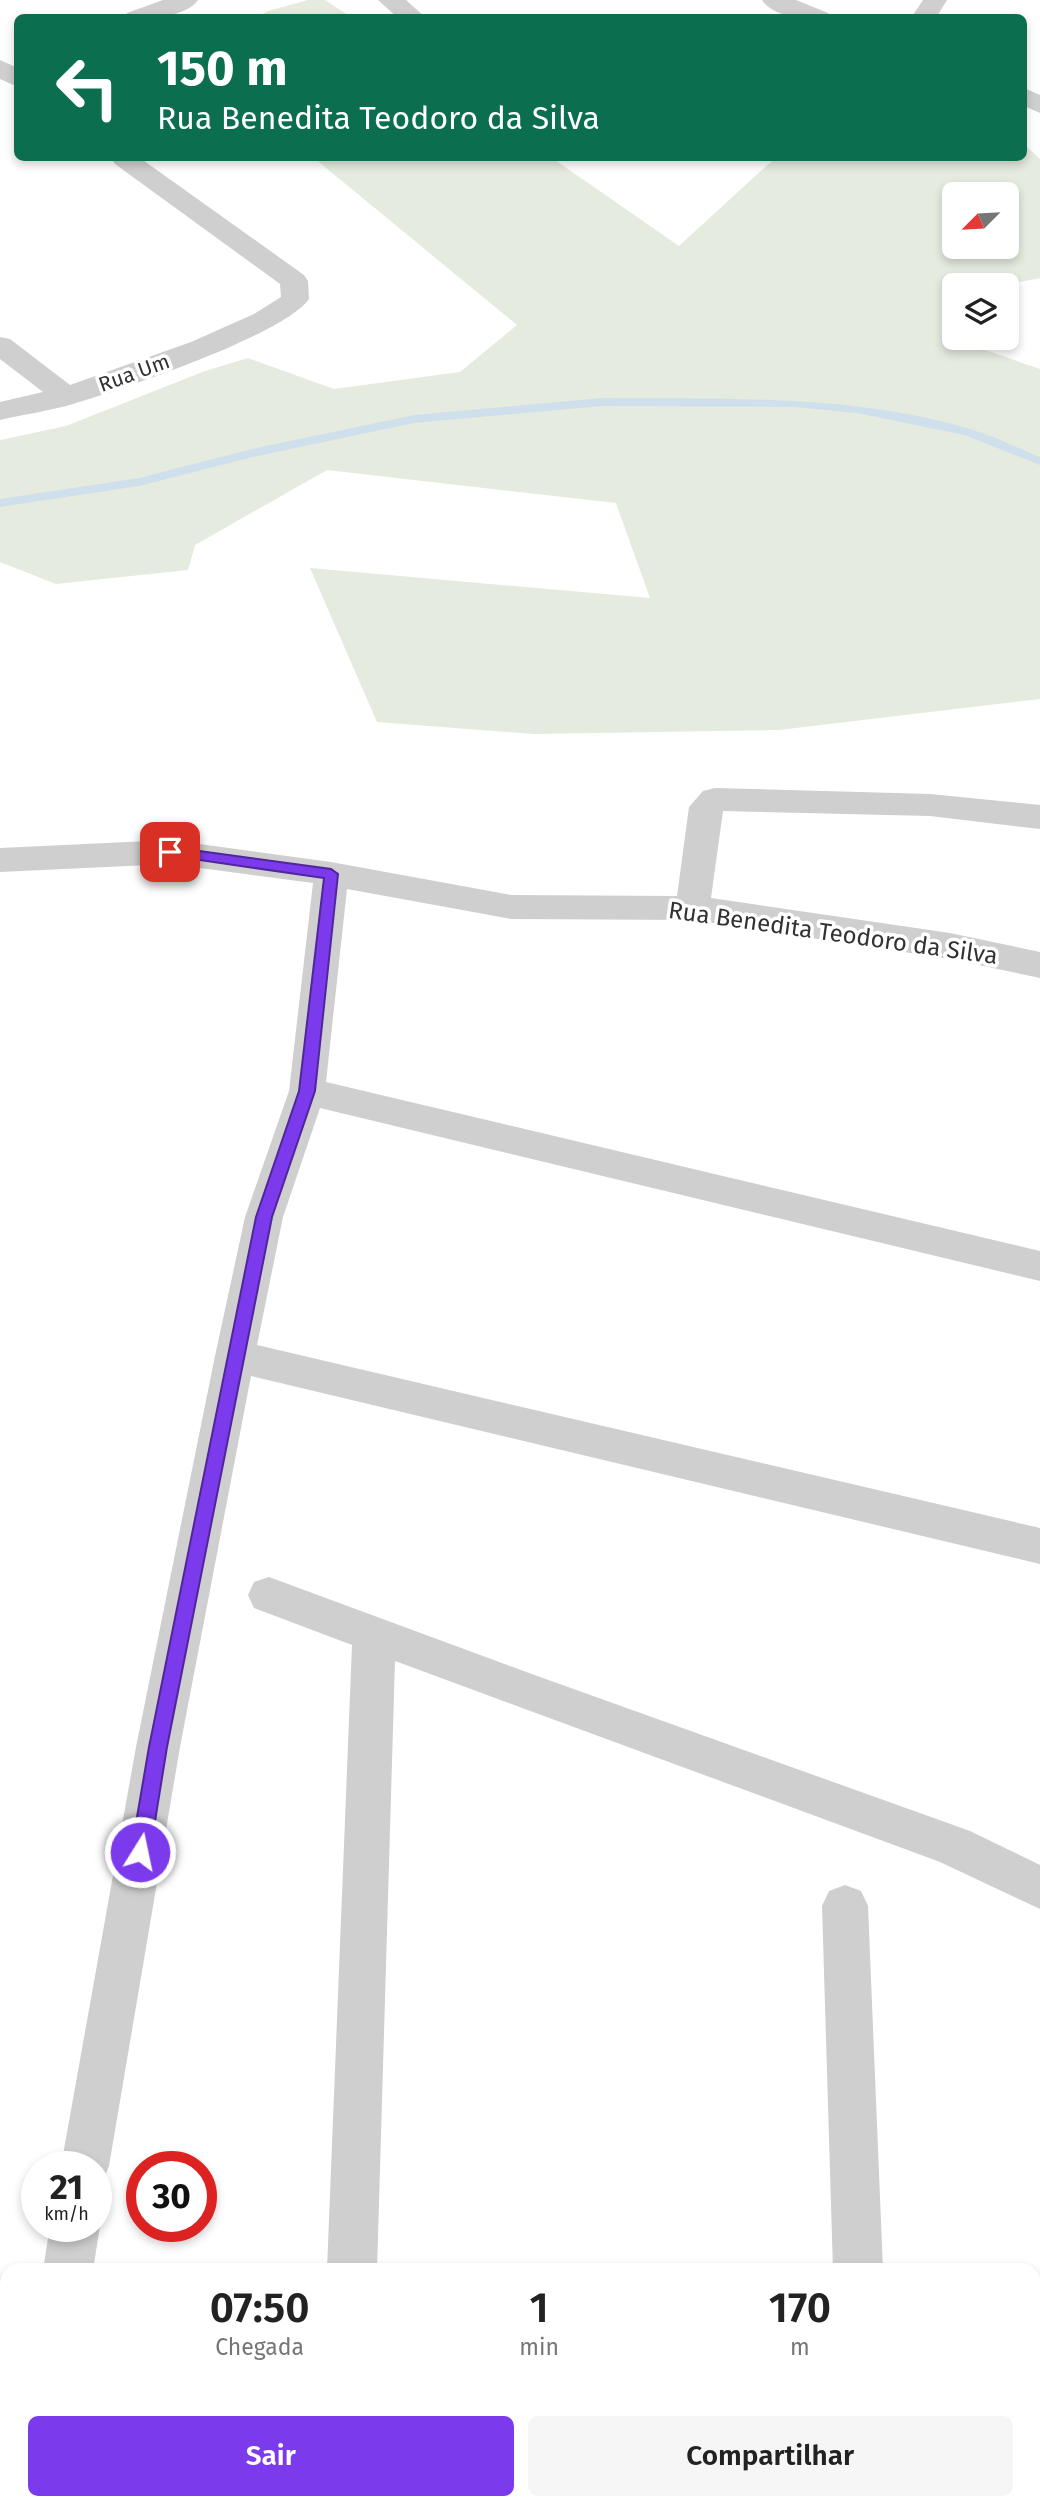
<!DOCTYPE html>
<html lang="pt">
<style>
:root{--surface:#fff;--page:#f6f6f6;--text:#222;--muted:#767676;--accent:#7c3aed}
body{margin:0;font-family:"Fira Sans",sans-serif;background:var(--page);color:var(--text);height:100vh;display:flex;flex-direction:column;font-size:26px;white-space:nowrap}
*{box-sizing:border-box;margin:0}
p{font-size:23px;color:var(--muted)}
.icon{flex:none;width:38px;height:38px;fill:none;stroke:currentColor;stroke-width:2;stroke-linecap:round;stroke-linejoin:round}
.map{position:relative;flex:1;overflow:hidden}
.panel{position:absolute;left:0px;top:2263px;width:1041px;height:247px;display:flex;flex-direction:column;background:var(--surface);border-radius:21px 21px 0 0;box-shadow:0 4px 10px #0003}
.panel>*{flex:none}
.hud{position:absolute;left:14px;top:14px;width:1013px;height:147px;border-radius:10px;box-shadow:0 4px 10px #0003;background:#0b6e4f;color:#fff;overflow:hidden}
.needle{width:46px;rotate:246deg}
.buttons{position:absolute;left:942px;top:182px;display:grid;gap:14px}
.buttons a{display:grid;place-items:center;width:77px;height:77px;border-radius:10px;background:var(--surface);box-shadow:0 4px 10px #0003;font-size:35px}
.speed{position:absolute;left:21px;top:2151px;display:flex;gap:14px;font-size:35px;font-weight:700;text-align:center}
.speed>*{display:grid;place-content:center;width:91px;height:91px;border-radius:50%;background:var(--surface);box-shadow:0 4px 10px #0003;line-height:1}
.speed small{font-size:18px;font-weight:400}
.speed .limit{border:10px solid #d22;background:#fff;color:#111}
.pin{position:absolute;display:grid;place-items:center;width:60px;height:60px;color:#fff;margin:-30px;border-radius:14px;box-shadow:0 4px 10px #0006}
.me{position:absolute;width:77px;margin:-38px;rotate:10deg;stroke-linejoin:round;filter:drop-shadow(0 0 5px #0008)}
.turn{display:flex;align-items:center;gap:24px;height:147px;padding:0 28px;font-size:32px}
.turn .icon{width:91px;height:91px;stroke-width:2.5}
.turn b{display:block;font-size:49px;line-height:60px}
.eta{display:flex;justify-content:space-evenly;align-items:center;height:119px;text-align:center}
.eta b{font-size:42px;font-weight:600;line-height:49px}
.primary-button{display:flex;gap:14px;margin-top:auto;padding:14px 28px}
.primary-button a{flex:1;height:80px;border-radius:10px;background:var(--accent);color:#fff;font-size:28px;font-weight:600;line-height:80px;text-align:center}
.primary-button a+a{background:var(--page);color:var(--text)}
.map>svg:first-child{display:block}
.green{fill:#e5ebdf;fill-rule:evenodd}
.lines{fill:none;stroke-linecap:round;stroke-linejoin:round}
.stream{fill:#cfe0ec;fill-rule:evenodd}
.street{fill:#cfcfcf;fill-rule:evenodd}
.route{fill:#7c3aed;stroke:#51269a;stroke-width:2}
.labels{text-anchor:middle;stroke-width:7;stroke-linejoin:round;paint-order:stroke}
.far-street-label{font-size:21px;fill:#323232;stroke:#fff}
.street-label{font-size:24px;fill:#323232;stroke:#fff}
</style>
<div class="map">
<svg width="1040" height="2508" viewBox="0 0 1040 2508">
<rect width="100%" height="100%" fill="#fff"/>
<g class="green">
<polygon points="308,0 325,0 351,17 258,17 268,11"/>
<path d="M1024,144L1040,159V278L1004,285H954V334L951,338L1040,369V699L779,730L534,734L377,722L310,568L650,598L616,503L327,470L195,545L188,570L56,584L0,562V440L66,426L205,371L248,358L334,389L460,372L517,325L314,158H552L679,246L775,158H1024ZM954,194H1006V247H954Z"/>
</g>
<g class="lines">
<path class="stream" d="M603,398C726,399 851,394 970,429C994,436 1017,448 1040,457V465L964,435L857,413L793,407L603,406L414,423L253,457L139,486L0,507V499L139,478L252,449L414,415Z"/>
<g class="street">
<path d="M163,0H198C185,19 144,18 124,18L127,13Z"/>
<polygon points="378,0 406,0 426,18 398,18"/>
<path d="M762,0H796L828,13L831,18C810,18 775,20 762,0Z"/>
<polygon points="923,0 947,0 936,18 911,18"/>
<polygon points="0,60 18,68 18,87 0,79"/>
<polygon points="1024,88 1040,95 1040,113 1024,106"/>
<path d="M111,158H140L304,275L308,281L309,299C284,335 118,391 73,404C50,411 24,414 0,420V402L43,392L0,359V337L10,339L70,385L191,342L254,314L281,297L280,284L115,164Z"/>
<polygon points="715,788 930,794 1040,805 1040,829 930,816 723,811 711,898 950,933 1040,952 1040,978 950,959 693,920 511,919 347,889 326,1082 1040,1251 1040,1281 320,1108 283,1217 257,1345 1040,1528 1040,1564 251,1376 180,1747 109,2166 102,2183 96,2186 96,2166 61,2166 136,1747 215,1356 245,1217 289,1091 313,883 170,864 0,872 0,848 170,840 331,862 511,895 677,896 689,807 703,791"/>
<polygon points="269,1577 529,1673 970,1831 1040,1865 1040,1909 940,1862 395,1661 377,2270 327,2270 352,1645 254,1608 248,1595 254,1582"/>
<polygon points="845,1885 861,1891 868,1906 883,2270 833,2270 822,1906 829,1891"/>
<polygon points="96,2218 100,2226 93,2270 43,2270 50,2226 96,2226"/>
<polygon points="7,2281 7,2331 0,2333 0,2283"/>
<polygon points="1034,2434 1040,2435 1040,2487 1034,2486"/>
<polygon points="7,2484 7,2502 52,2502 51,2508 0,2508"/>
<rect x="320" y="2502" width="52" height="6"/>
<rect x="838" y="2502" width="52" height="6"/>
</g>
</g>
<polygon class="route" points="170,847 331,869 338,874 315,1091 272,1217 167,1747 150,1852 147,1858 140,1861 134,1858 131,1852 149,1747 256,1217 299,1091 324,878 165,855 165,848"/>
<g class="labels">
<g class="far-street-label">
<text transform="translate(134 373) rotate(-20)" y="7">Rua Um</text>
</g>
<g class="street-label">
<text transform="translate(833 933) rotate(8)" y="8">Rua Benedita Teodoro da Silva</text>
</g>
</g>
</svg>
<div class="buttons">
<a><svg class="needle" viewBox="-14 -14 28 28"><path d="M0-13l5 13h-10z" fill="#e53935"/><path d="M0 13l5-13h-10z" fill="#767676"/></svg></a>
<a><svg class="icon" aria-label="layers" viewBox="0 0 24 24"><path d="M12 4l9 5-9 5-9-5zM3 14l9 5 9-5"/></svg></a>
</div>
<div class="speed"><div>21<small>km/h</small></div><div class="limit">30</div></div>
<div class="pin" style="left:170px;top:852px;background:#d93025"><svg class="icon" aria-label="arrive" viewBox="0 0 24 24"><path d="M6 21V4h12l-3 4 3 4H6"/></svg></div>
<svg class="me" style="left:140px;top:1852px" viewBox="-20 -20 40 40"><circle r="17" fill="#7c3aed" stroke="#fff" stroke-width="3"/><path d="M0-11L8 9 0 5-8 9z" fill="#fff"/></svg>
<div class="hud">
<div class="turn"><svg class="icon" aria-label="left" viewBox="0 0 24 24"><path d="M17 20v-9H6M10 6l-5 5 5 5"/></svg><div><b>150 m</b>Rua Benedita Teodoro da Silva</div></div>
</div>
<section class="panel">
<div class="eta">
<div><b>07:50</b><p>Chegada</p></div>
<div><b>1</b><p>min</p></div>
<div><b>170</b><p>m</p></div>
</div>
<div class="primary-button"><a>Sair</a><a>Compartilhar</a></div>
</section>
</div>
